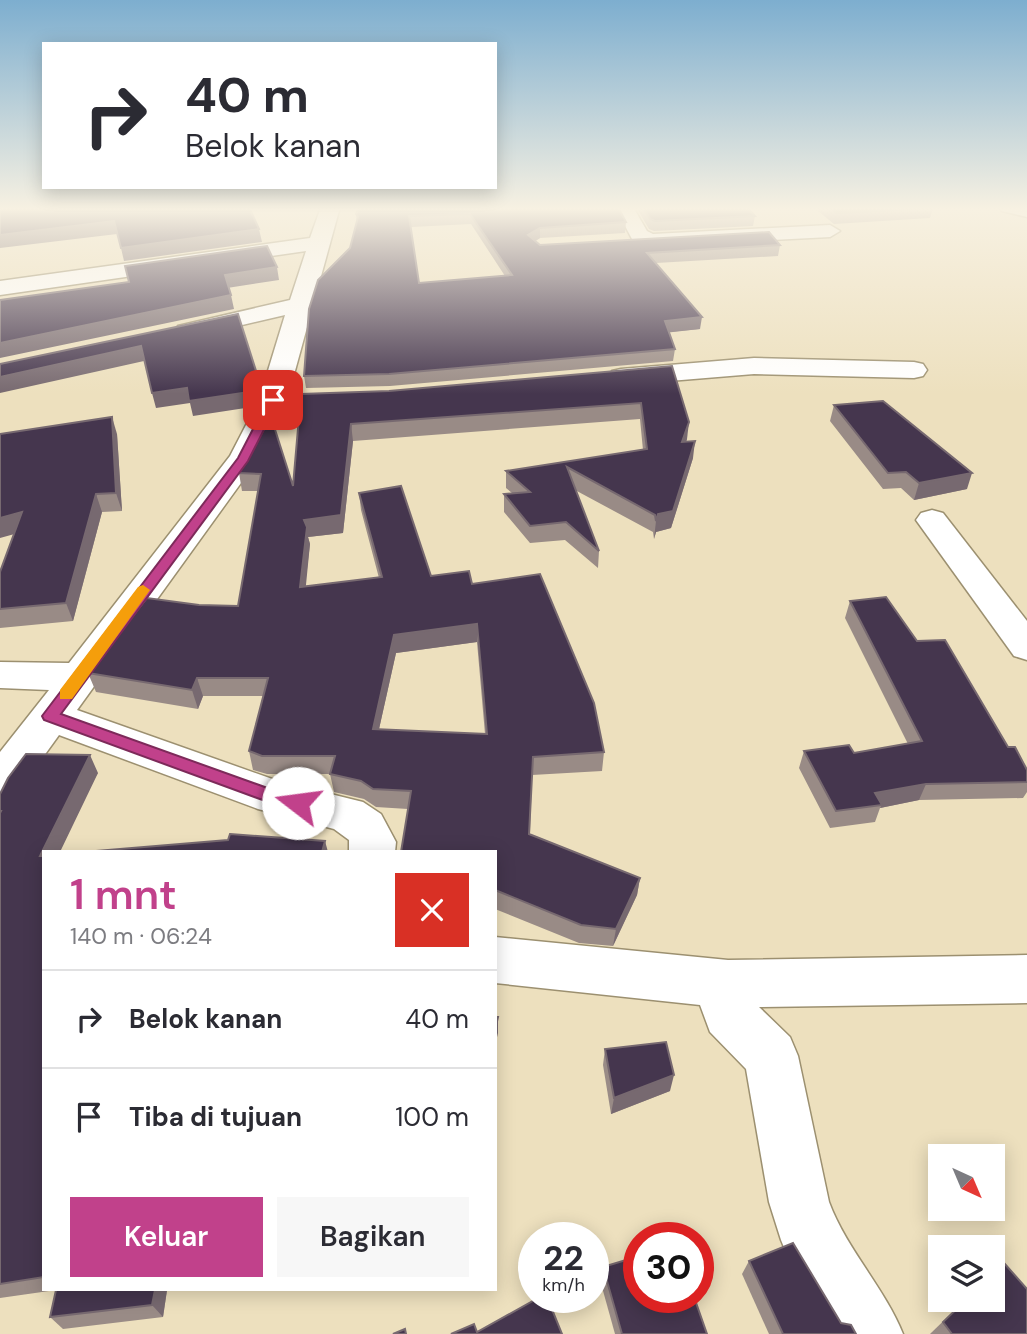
<!DOCTYPE html>
<html lang="id">
<meta charset="utf-8">
<style>
:root{--surface:#fff;--page:#f7f7f7;--text:#2b2b33;--muted:#7c7c81;--line:#e1e1e2;--accent:#c1418b}
body{margin:0;font-family:"DM Sans",sans-serif;background:var(--page);color:var(--text);height:100vh;display:flex;flex-direction:column;font-size:26px;white-space:nowrap}
*{box-sizing:border-box;margin:0}
p{font-size:23px;color:var(--muted)}
.icon{flex:none;width:38px;height:38px;fill:none;stroke:currentColor;stroke-width:2;stroke-linecap:round;stroke-linejoin:round}
.map{position:relative;flex:1;overflow:hidden}
.sheet{position:absolute;left:42px;top:850px;width:455px;height:441px;display:flex;flex-direction:column;background:var(--surface);border-radius:0px;box-shadow:0 4px 18px #0003}
.sheet>*{flex:none}
.guide{position:absolute;left:42px;top:42px;width:455px;height:147px;border-radius:0px;box-shadow:0 4px 18px #0003;background:#fff;color:var(--text);overflow:hidden}
.needle{width:46px;rotate:136deg}
.buttons{position:absolute;left:928px;top:1144px;display:grid;gap:14px}
.buttons a{display:grid;place-items:center;width:77px;height:77px;border-radius:0px;background:var(--surface);box-shadow:0 4px 18px #0003;font-size:35px}
.speed{position:absolute;left:518px;top:1222px;display:flex;gap:14px;font-size:35px;font-weight:700;text-align:center}
.speed>*{display:grid;place-content:center;width:91px;height:91px;border-radius:50%;background:var(--surface);box-shadow:0 4px 18px #0003;line-height:1}
.speed small{font-size:18px;font-weight:400}
.speed .limit{border:10px solid #d22;background:#fff;color:#111}
.pin{position:absolute;display:grid;place-items:center;width:60px;height:60px;color:#fff;margin:-30px;border-radius:14px;box-shadow:0 4px 10px #0006}
.me{position:absolute;width:77px;margin:-38px;rotate:285deg;stroke-linejoin:round;filter:drop-shadow(0 0 5px #0008)}
.turn{display:flex;align-items:center;gap:24px;height:147px;padding:0 28px;font-size:32px}
.turn .icon{width:91px;height:91px;stroke-width:2.5}
.turn b{display:block;font-size:49px;line-height:60px}
.round{display:grid;place-items:center;flex:none;width:74px;height:74px;border-radius:0px;background:var(--page)}
.summary{display:flex;align-items:center;justify-content:space-between;height:119px;padding:0 28px}
h1{font-size:42px;font-weight:600;line-height:52px;color:var(--accent)}
.cta{display:flex;gap:14px;margin-top:auto;padding:14px 28px}
.cta a{flex:1;height:80px;border-radius:0px;background:var(--accent);color:#fff;font-size:28px;font-weight:600;line-height:80px;text-align:center}
.cta a+a{background:var(--page);color:var(--text)}
ul{padding:0;list-style:none}
li{display:flex;align-items:center;gap:21px;height:98px;padding:0 28px;border-top:2px solid var(--line)}
li div{flex:1}
li b{display:block;font-size:26px}
li em{font-style:normal}
.map>svg:first-child{display:block}
.lines{fill:none;stroke-linecap:round;stroke-linejoin:round}
.minor-casing{stroke:#9c9070;stroke-width:3}
.minor{fill:#fff;fill-rule:evenodd}
.wall{fill:#998b86;fill-rule:evenodd}
.shaded-wall{fill:#776970}
.building{fill:#45364e;stroke:#776970;stroke-width:2;fill-rule:evenodd}
.route{fill:#c1418b;stroke:#7d2a5a;stroke-width:2}
.slow{fill:#f59e0b}
</style>
<div class="map">
<svg width="1027" height="1334" viewBox="0 0 1027 1334">
<rect width="100%" height="100%" fill="#ede0be"/>
<g class="lines">
<g class="minor-casing">
<g id="minor">
<polygon points="321,207 340,207 287,400 259,458 77,710 278,781 363,802 381,814 396,842 395,852 349,852 349,840 334,829 258,809 59,735 15,796 0,801 0,752 49,690 0,688 0,662 69,663 230,456 259,400 285,315 187,338 178,336 175,331 178,326 290,300 306,251 0,295 0,281 310,238"/>
<polygon points="615,207 633,207 647,231 653,234 830,225 840,231 830,237 650,246 632,239"/>
<polygon points="999,207 1027,207 1027,217 1002,211"/>
<polygon points="754,358 914,362 923,364 927,370 923,376 914,378 754,374 621,385 612,383 608,377 612,371 621,369"/>
<polygon points="932,510 943,513 1027,621 1027,660 1014,656 916,520 921,513"/>
<path d="M495,937L728,960L1027,955V1003L759,1007L790,1037L798,1056L829,1202C847,1250 884,1287 903,1334H833L790,1262L781,1240L769,1202L746,1069L710,1032L700,1005L495,983Z"/>
</g>
</g>
<use href="#minor" class="minor"/>
</g>
<g class="wall">
<path d="M359,207L626,222L625,233L540,238L535,241L540,245H780L778,256L656,263L700,329L669,332L675,349L673,361L390,386L306,388L304,376L350,248L357,223L356,214ZM471,224L505,276L419,283L411,227Z"/>
<polygon points="636,207 747,207 755,216 753,226 654,231 649,229"/>
<polygon points="813,207 931,207 933,208 930,218 834,224"/>
<path d="M672,366L687,439L686,442L693,458L671,528L656,532L654,539L653,532L575,490L599,551L598,568L565,540L530,543L504,512V494L512,493L506,488V471L643,450L640,419L353,441L343,533L308,537L310,544L305,586L379,578L361,510L359,493L431,576L472,584L604,752L602,771L532,775L530,834L640,878L637,895L613,946L579,943L495,909V852L408,809L376,807L364,799L334,792L330,774H267L253,770L249,751L263,696H203L198,709L96,692L88,673L199,605L238,606L258,491H242L239,473L271,417L293,486L301,394L389,391ZM477,642L485,734L379,729L396,653Z"/>
<polygon points="834,405 967,489 914,500 901,488 883,489 830,421"/>
<polygon points="117,434 122,511 102,512 73,621 0,628 0,572 14,534"/>
<polygon points="850,601 917,641 1008,747 1027,770 1027,792 1023,798 919,800 880,808 875,822 830,828 799,768 804,751 854,753 908,744 845,618"/>
<polygon points="98,773 44,852 44,1290 56,1290 0,1298 0,794"/>
<polygon points="605,1049 670,1091 611,1114 603,1065"/>
<polygon points="749,1261 841,1323 856,1334 769,1334 742,1274"/>
<polygon points="603,1267 707,1334 615,1334 600,1280"/>
<polygon points="56,1290 167,1290 163,1317 63,1329 50,1317"/>
<polygon points="965,1300 1027,1334 930,1334"/>
</g>
<g class="shaded-wall">
<polygon points="114,221 117,234 0,248 0,235"/>
<polygon points="540,228 540,238 528,246 528,235"/>
<polygon points="259,229 262,242 124,261 121,248"/>
<polygon points="277,267 279,280 227,288 225,275"/>
<polygon points="231,295 234,309 0,358 0,343"/>
<polygon points="702,317 700,329 664,333 665,321"/>
<polygon points="141,346 144,361 0,393 0,377"/>
<polygon points="257,374 260,389 252,407 193,416 190,403 156,408 152,393 187,388"/>
<polygon points="112,417 117,434 122,511 116,493"/>
<polygon points="689,422 687,439 680,459 682,442"/>
<polygon points="351,424 353,441 343,533 308,537 310,544 304,605 300,587 304,520"/>
<polygon points="695,441 693,458 671,528 656,532 654,539 656,521 658,514"/>
<polygon points="972,473 967,489 914,500 919,483"/>
<polygon points="96,494 102,512 73,621 66,603"/>
<polygon points="22,512 29,530 0,538 0,518"/>
<polygon points="477,624 477,642 396,653 375,747 373,729 394,635"/>
<polygon points="197,678 203,696 198,709 192,690"/>
<polygon points="90,755 98,773 60,852 44,852 44,864 40,856"/>
<polygon points="926,784 919,800 880,808 882,805 875,793"/>
<polygon points="325,841 328,852 322,852"/>
<polygon points="640,878 637,895 613,946 616,929"/>
<polygon points="498,1017 498,1033 495,1046 495,1030"/>
<polygon points="674,1075 670,1091 611,1114 614,1098"/>
<polygon points="155,1290 167,1290 163,1317 152,1305"/>
</g>
<g class="building">
<polygon points="0,207 249,207 259,229 121,248 114,221 0,235"/>
<path d="M359,207H618L626,222L540,228L528,235L540,245L769,232L780,245L647,253L702,317L665,321L675,349L389,374L304,376L309,309L318,280L350,248L358,217L356,214ZM470,214L512,275L419,283L409,216Z"/>
<polygon points="643,207 747,207 755,216 655,221 650,219"/>
<polygon points="829,207 931,207 933,208 837,213"/>
<polygon points="267,246 277,267 225,275 231,295 0,343 0,300 129,282 125,266"/>
<polygon points="238,314 257,374 249,392 189,401 187,388 152,393 141,346 0,377 0,364"/>
<path d="M672,366L689,422L682,442L695,441L673,511L658,514L656,521L655,515L567,467L599,551L566,522L530,526L504,494L530,492L506,471L647,449L641,403L351,424L341,515L304,520L307,527L300,587L382,577L359,493L401,486L431,576L469,571L472,584L540,574L594,703L604,752L533,757L529,834L640,878L616,929L581,925L495,890V852H401L411,791L373,789L361,781L330,774L335,756H262L249,751L268,678H197L192,690L88,673L147,598L199,605L238,606L261,474L239,473L271,417L293,486L301,394L389,391ZM477,624L487,734L373,729L394,635Z"/>
<polygon points="883,401 972,473 919,483 906,472 888,473 834,405"/>
<polygon points="112,417 116,493 96,494 66,603 0,609 0,572 22,512 0,518 0,434"/>
<polygon points="886,597 917,641 945,640 1008,747 1015,747 1027,770 1027,782 926,784 875,793 882,805 836,811 804,751 849,745 854,753 922,741 850,601"/>
<polygon points="26,754 90,755 40,856 44,856 44,1277 0,1284 0,813 1,811 0,811 0,794 8,778"/>
<polygon points="230,834 325,841 322,852 84,852 228,840"/>
<polygon points="495,1017 498,1017 495,1030"/>
<polygon points="666,1042 674,1075 614,1098 605,1049"/>
<polygon points="793,1243 841,1323 851,1325 856,1334 783,1334 749,1261"/>
<polygon points="639,1256 639,1297 694,1297 707,1334 622,1334 603,1267"/>
<polygon points="1004,1263 1027,1289 1027,1334 952,1334 943,1322 966,1300 992,1300 992,1274"/>
<polygon points="56,1290 155,1290 152,1305 50,1317"/>
<polygon points="540,1297 547,1297 562,1334 451,1334 474,1324 477,1332"/>
<polygon points="405,1329 406,1334 393,1334"/>
</g>
<linearGradient id="sky" x2="0" y2="1"><stop stop-color="#7daecf"/><stop offset="0.53" stop-color="#f7f1e2"/><stop offset="1" stop-color="#f7f1e2" stop-opacity="0"/></linearGradient>
<rect width="1027" height="394" fill="url(#sky)"/>
<polygon class="route" points="273,397 279,400 248,461 61,714 276,791 305,798 308,803 298,810 268,802 44,720 42,716 238,458 268,400"/>
<polygon class="slow" points="143,585 150,590 72,699 60,699 60,690 138,587"/>
</svg>
<div class="buttons">
<a><svg class="needle" viewBox="-14 -14 28 28"><path d="M0-13l5 13h-10z" fill="#e53935"/><path d="M0 13l5-13h-10z" fill="#7c7c81"/></svg></a>
<a><svg class="icon" aria-label="layers" viewBox="0 0 24 24"><path d="M12 4l9 5-9 5-9-5zM3 14l9 5 9-5"/></svg></a>
</div>
<div class="speed"><div>22<small>km/h</small></div><div class="limit">30</div></div>
<div class="pin" style="left:273px;top:400px;background:#d93025"><svg class="icon" aria-label="arrive" viewBox="0 0 24 24"><path d="M6 21V4h12l-3 4 3 4H6"/></svg></div>
<svg class="me" style="left:298px;top:803px" viewBox="-20 -20 40 40"><circle r="19" fill="#fff"/><path d="M0-13L10 11 0 6-10 11z" fill="#c1418b"/></svg>
<div class="guide">
<div class="turn"><svg class="icon" aria-label="right" viewBox="0 0 24 24"><path d="M7 20v-9h11M14 6l5 5-5 5"/></svg><div><b>40 m</b>Belok kanan</div></div>
</div>
<section class="sheet">
<div class="summary"><div><h1>1 mnt</h1><p>140 m · 06:24</p></div><a class="round" style="background:#d93025;color:#fff"><svg class="icon" aria-label="close" viewBox="0 0 24 24"><path d="M6 6l12 12M18 6L6 18"/></svg></a></div>
<ul>
<li><svg class="icon" aria-label="right" viewBox="0 0 24 24"><path d="M7 20v-9h11M14 6l5 5-5 5"/></svg><div><b>Belok kanan</b></div><em>40 m</em></li>
<li><svg class="icon" aria-label="arrive" viewBox="0 0 24 24"><path d="M6 21V4h12l-3 4 3 4H6"/></svg><div><b>Tiba di tujuan</b></div><em>100 m</em></li>
</ul>
<div class="cta"><a>Keluar</a><a>Bagikan</a></div>
</section>
</div>
